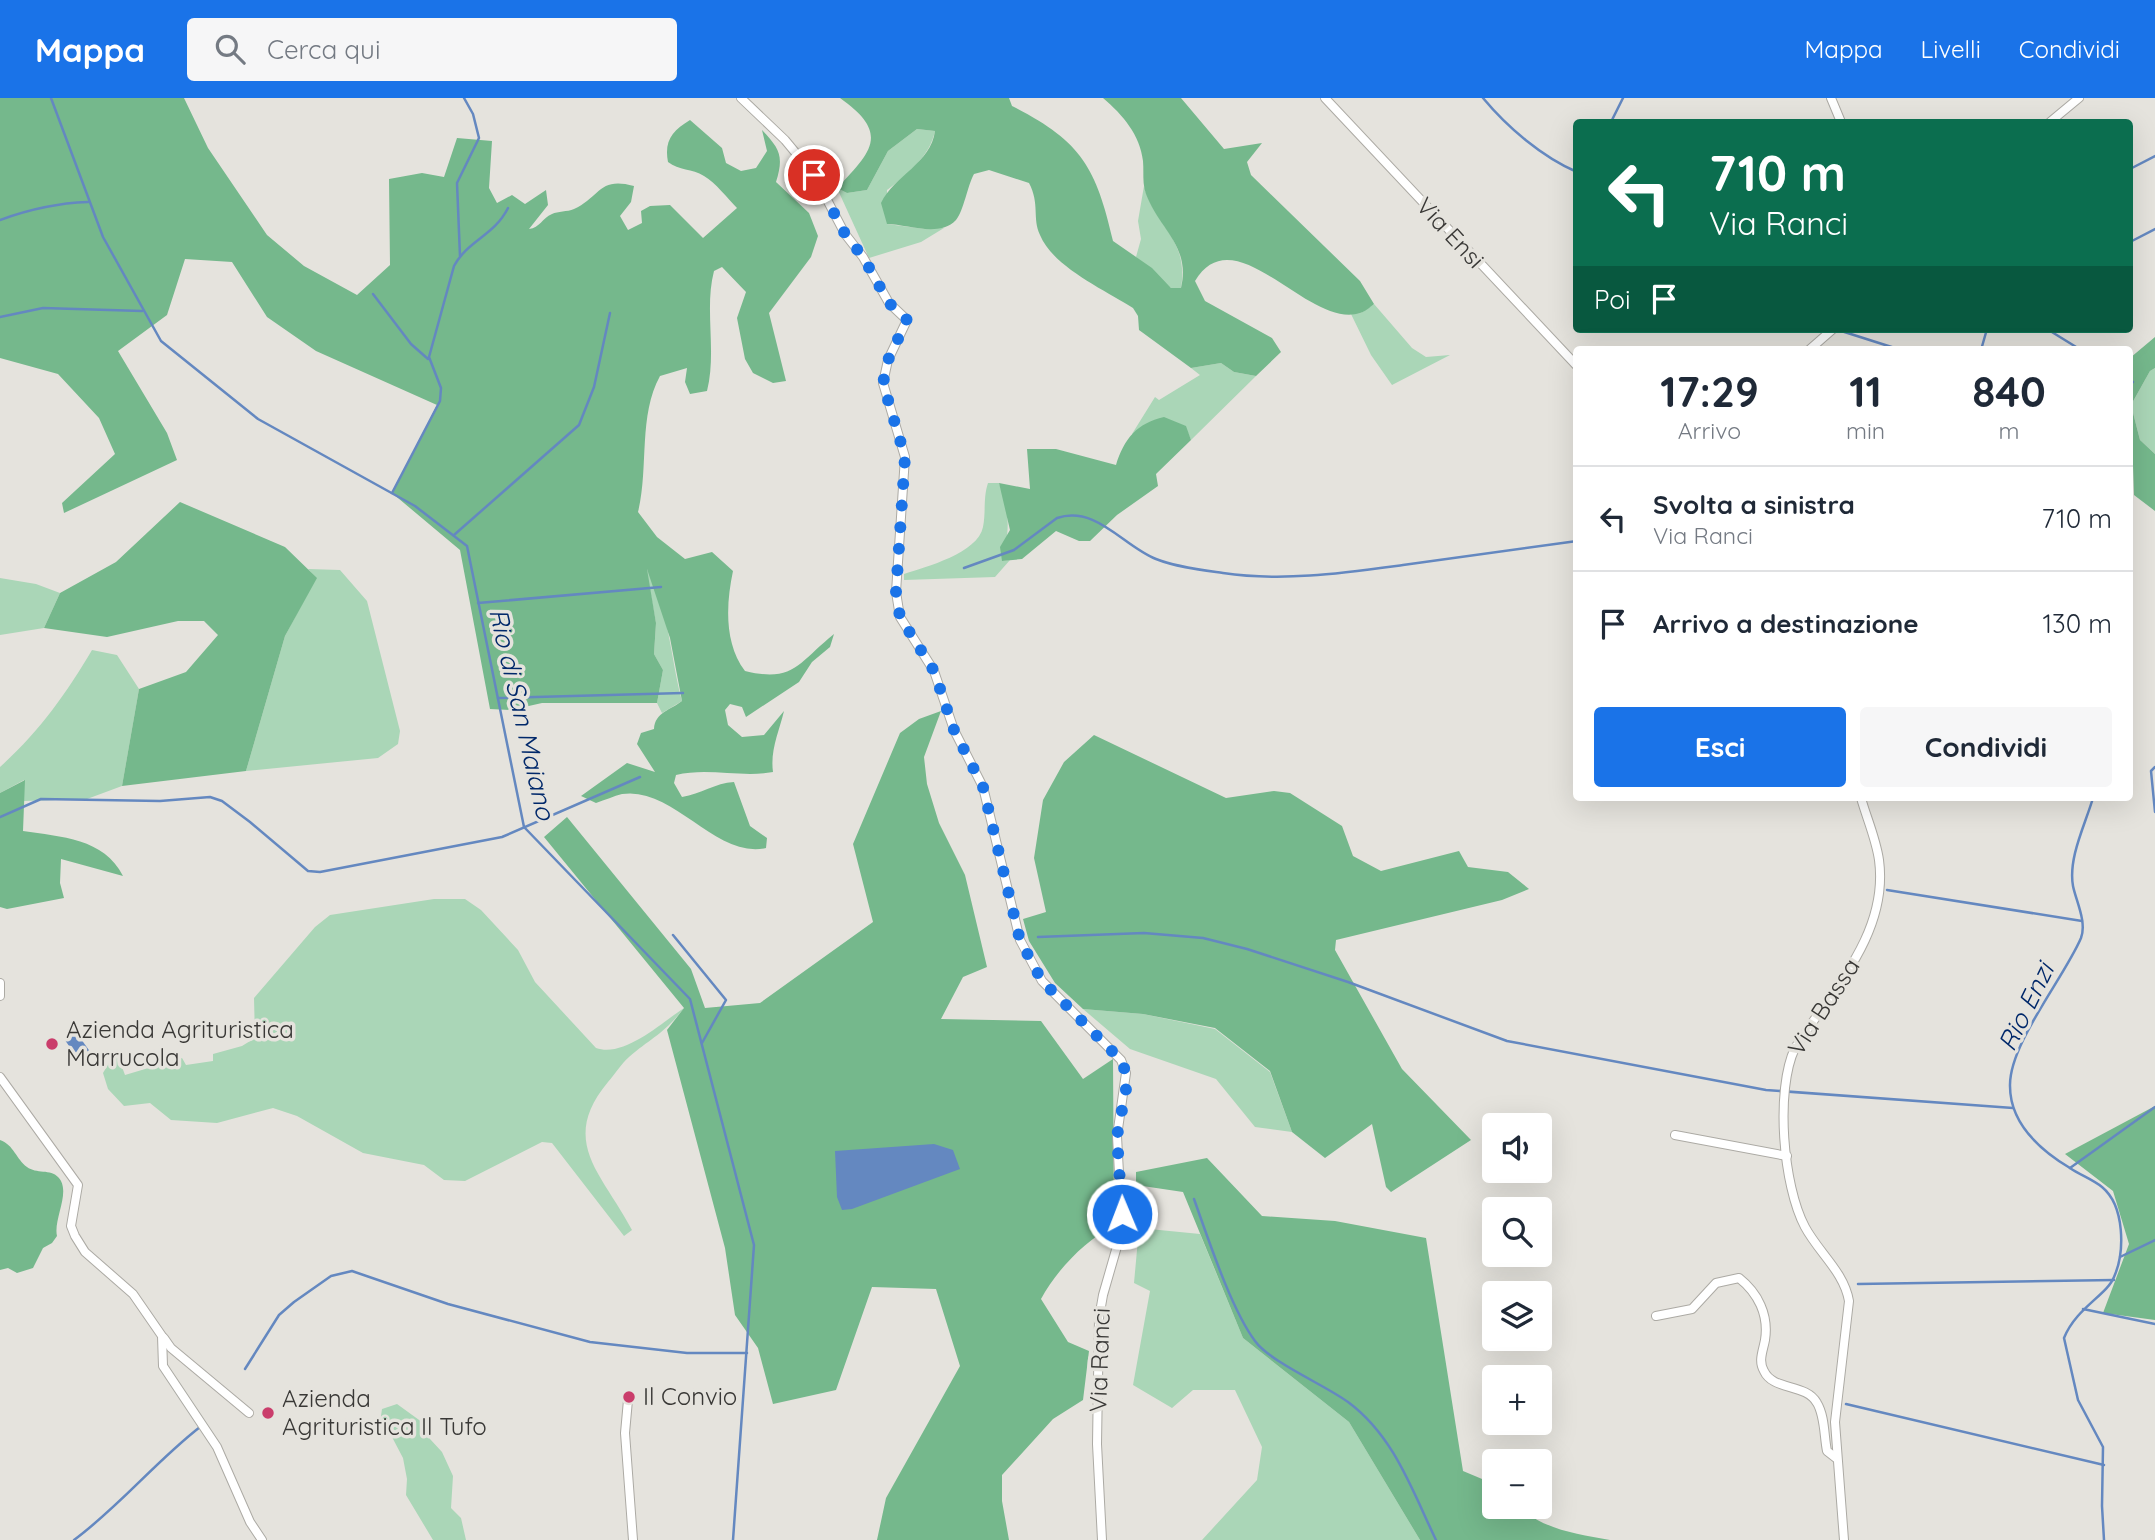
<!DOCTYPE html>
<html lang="it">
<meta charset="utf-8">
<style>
:root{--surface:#fff;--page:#f6f6f7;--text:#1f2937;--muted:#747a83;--line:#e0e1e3;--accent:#1a73e8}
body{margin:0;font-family:Quicksand,sans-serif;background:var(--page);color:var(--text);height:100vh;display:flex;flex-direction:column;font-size:26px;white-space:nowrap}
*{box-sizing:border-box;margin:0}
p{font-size:23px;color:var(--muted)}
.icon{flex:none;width:38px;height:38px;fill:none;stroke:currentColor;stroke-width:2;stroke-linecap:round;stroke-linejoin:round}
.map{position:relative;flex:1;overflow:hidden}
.panel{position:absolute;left:1573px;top:248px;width:560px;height:455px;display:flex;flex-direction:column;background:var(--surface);border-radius:7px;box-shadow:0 7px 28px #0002}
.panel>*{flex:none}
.banner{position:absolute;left:1573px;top:21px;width:560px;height:214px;border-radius:7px;box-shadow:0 7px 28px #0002;background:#0b6e4f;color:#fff;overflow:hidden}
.buttons{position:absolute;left:1482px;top:1015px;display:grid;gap:14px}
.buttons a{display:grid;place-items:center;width:70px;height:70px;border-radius:7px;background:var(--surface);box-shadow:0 7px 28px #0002;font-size:35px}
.pin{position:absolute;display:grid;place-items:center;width:60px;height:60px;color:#fff;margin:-30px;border:4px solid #fff;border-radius:50%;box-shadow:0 2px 7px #0007}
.me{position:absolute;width:77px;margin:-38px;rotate:359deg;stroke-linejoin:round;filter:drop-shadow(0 0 5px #0008)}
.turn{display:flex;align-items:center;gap:24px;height:147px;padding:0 21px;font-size:32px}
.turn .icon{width:91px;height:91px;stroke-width:2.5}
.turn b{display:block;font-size:49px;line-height:60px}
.then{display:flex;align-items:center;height:66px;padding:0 21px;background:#0003;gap:14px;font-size:26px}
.eta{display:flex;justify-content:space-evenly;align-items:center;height:119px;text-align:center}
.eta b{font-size:42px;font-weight:800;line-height:49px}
.primary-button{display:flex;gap:14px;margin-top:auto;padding:14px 21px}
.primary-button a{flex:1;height:80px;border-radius:7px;background:var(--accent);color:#fff;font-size:28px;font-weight:800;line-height:80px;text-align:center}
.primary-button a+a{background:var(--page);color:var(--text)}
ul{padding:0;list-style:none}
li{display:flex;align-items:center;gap:21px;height:105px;padding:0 21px;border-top:2px solid var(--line)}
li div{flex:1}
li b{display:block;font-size:26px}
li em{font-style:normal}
header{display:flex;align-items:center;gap:42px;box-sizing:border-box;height:98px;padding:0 35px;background:var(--accent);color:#fff}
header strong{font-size:33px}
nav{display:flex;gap:38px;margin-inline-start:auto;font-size:24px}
.search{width:490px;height:63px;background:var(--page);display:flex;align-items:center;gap:18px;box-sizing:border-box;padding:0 24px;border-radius:7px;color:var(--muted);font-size:26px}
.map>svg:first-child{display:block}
.green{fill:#aad6b7}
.forest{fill:#75b88c}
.water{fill:#6488c0}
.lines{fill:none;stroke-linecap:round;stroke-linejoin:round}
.stream{stroke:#6488c0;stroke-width:2.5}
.street-casing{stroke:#acaaa4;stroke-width:10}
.street{stroke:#fff;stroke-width:8}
.route{stroke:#1a73e8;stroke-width:12;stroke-dasharray:0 21.6}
.poi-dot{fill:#ca3d6b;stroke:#e5e3dd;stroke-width:2.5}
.labels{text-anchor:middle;stroke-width:7;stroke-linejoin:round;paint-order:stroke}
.street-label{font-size:24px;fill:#393836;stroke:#e5e3dd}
.poi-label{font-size:24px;fill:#393836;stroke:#e5e3dd;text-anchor:start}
.water-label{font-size:26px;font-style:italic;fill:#00286a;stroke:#e5e3dd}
</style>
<header>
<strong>Mappa</strong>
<div class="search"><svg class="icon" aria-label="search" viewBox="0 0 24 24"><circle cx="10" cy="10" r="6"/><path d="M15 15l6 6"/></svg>Cerca qui</div>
<nav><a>Mappa</a><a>Livelli</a><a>Condividi</a></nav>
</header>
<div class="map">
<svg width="2155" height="1442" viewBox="0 0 2155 1442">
<rect width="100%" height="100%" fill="#e5e3dd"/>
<g class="green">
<path d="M917,31L935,33C930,58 907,77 887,92V126L925,131L944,130L921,144L869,160L837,90L847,95L867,92L888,53Z"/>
<path d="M1144,88C1155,129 1189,140 1181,190H1171L1136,159L1141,141L1138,123Z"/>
<polygon points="1374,206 1412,250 1426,259 1450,257 1392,287 1371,257 1351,216 1361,215"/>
<polygon points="1221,265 1234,274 1256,278 1191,342 1185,328 1132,336 1155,299 1159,302 1200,277 1191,270"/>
<polygon points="2155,270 2155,356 2140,342 2131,307 2150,273"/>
<path d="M988,385H999C1010,416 1010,432 1002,463L1010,462L995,479L904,482V476C926,469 978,455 983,429C986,414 983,400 988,385Z"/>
<path d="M646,470C668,504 671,563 682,603L662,615L657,605L663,572L654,556L656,525Z"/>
<polygon points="308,471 340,472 367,503 400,633 398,646 378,660 246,673 285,538 316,480"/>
<polygon points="0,480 36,486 60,495 44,530 0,537"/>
<path d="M92,552L117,557L139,591L122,688L87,701L24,703V682L0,695V669C39,634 66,596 92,552Z"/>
<path d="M434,801H465L481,812L518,852L535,884L596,950C624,960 661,925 684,910C664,936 651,940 629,959C621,966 615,976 608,984C558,1044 603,1076 632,1132L624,1138L552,1045L542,1044L465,1083L444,1082L424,1067L363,1055L297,1018L273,1010L217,1025L171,1022L150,1005L124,1008L108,991L103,975L116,953L125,977L182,960L186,967L213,963V956L242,948L255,940L254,900L315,829L330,817Z"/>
<polygon points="1083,911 1143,916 1215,931 1270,974 1292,1034 1255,1029 1216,981 1130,951"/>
<polygon points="1139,1130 1200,1136 1243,1240 1349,1324 1420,1442 1202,1442 1257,1382 1262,1349 1235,1292 1193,1292 1172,1310 1133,1287 1150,1193 1134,1185"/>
<polygon points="397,1306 426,1327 430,1341 442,1354 453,1378 451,1410 461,1420 466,1442 433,1442 406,1397 407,1381 403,1360 381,1318 382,1311"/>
</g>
<g class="forest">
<path d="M0,0H184L208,50L267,137L304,168L357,197L390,167L389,81L422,75L444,79L457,40L492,43L489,90L497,105L512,97L525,106L546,92L548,107L529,131C540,130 542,120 552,116C558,113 567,114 574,111C600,99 599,78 634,88L631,104L620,118L628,132L642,125L641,113L650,108L670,107L703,140L737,110C727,100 716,85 704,78C692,70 679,73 668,64C664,43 672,33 690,22L722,50L726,65L741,73L756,70L767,53L762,32C780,51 784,58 776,84L809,115L818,138L811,159L769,215L786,283L773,285L753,275L745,261L737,220L746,194L722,169L714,173C704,211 717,253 707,293L690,296L685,284L687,270L660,278C638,318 649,370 638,414L657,439L685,461L712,454L733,473C726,506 724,545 745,573C794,585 798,565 834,536L830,549L812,564L799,584L746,619L742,609L730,606L725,612L728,627L742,639L764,637L784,613C779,634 770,652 773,674C741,680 708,669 676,677L674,685L682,699C701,696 715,685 734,684L750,728L767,740L766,750C715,761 674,688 622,696C614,698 605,702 596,705L581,698L627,665L655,674L637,646L641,635L654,631C655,614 671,612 682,603L670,540L647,471L656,525L654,556L663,572L657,605H542L511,612L490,611L460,452L392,395L437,307L316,253L267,219L232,164L185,161L167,217L118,253L167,335L177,362L64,415L62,405L115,356L99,320L58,276L0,260Z"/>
<path d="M840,0H1009L1012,8C1081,43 1096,69 1113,143L1152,170L1171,190H1181C1191,148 1159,131 1146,96C1142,85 1144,74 1143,63C1140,37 1123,17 1103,0H1181L1224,51L1262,45L1247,64L1251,77L1360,183L1374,206C1370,209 1365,214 1360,215C1309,232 1235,116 1195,183L1205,203L1272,240L1281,254L1256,278L1234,274L1221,265L1191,270L1139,232L1138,218L1133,210C1105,192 1053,169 1040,137C1032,120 1040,106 1029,85L989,72L974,76C967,89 964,112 956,122C939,140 907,126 887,126L881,105C894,78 931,65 935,33L917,31L888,53L867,92L847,95L837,90C871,54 891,36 840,0Z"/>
<polygon points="2155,239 2155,270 2150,273 2131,307 2140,342 2155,356 2155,413 2134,397 2133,367 2130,364 2130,260"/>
<path d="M1164,319L1186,328L1191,342L1156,376L1158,388L1117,417L1090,443H1079L1056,433L1022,461L1002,463L1000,449L1010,432L999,385L1030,391L1027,351H1056L1116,367C1124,341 1137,325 1164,319Z"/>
<polygon points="180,404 285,449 317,480 285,538 246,673 122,688 139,591 186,574 218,537 204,523 178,523 107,539 44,530 60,495 116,464"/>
<path d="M941,613L924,659L927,686L939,725L965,777L987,869L963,879L941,921L1041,923L1083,981L1113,961L1114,1128C1085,1142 1056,1173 1041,1201L1068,1244L1089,1253L1083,1302L1053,1321L1002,1377V1403L1009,1442H877L886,1400L960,1268L936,1191L872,1189L836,1292L773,1306L758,1250L735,1217L725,1150L667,932L684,910L544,739L567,719L691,871L705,910L760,905L873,824L853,746L900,635L919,621Z"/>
<polygon points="1094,637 1226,700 1274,693 1290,695 1342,728 1353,758 1381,773 1459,753 1468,769 1508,774 1529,791 1502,802 1336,842 1335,852 1402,971 1471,1042 1391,1094 1386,1089 1372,1026 1325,1060 1292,1034 1270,973 1215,930 1143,916 1083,911 1055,885 1029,843 1023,821 1046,814 1034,760 1043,702 1064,664"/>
<path d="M25,682L23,733C61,739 104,740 123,778L61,761L60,785L64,800L7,811L0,809V695Z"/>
<polygon points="2155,1008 2155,1222 2103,1215 2129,1146 2113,1093 2065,1056"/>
<path d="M0,1042C14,1047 16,1061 27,1069C36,1076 51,1071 58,1079C72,1093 53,1121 57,1138L52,1145L43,1150L33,1170L17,1175L8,1170L0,1172Z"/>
<path d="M1207,1060L1262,1118L1335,1123L1426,1140L1463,1373L1494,1386V1409H1519C1545,1432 1577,1436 1610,1442H1420L1349,1324L1243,1240L1183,1094L1136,1087V1074Z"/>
</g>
<g class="water">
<polygon points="76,934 91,955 79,963 65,942"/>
<polygon points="934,1046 953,1052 960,1071 852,1111 842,1112 837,1099 835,1053"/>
</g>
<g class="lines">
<g class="stream">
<polyline points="51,0 103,139 161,243 258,321 415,408 467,448 524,729 690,901 754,1147 733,1442"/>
<path d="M1483,0C1507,29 1542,59 1577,74"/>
<polyline points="1611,24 1623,0"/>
<polyline points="2130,71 2155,58"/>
<path d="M0,122C30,111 56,105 88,104"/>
<polyline points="2130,144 2155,131"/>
<polyline points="460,158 457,85 479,40 473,16 464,0"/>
<polyline points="373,196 411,246 428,261"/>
<polyline points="0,219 43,210 142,213"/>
<polyline points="1835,231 1901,252"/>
<polyline points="2047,231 2081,252"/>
<polyline points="1981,252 1987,231"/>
<polyline points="2130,282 2133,284"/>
<path d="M392,395L440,303L441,290L429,259L454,168C468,142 494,138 508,110"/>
<polyline points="454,437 579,327 594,289 610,215"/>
<path d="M964,470L1014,452L1057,420C1096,407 1123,448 1156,461C1176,469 1202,472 1223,475C1283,484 1344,475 1403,467C1461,459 1519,451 1577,443"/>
<polyline points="478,505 661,489"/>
<polyline points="498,600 683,595"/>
<polyline points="2155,669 2151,673 2155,714"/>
<path d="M2093,700C2085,727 2068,760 2073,788C2076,803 2087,824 2081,840C2064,880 2009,946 2010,988C2010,1025 2040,1052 2070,1070C2080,1077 2092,1081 2102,1089C2125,1108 2125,1154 2114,1179C2107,1197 2076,1210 2064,1240L2078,1302L2103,1349L2102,1408L2104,1442"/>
<polyline points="0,719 41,701 160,703 210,699 222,703 250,724 308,773 320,774 502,739 640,679"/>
<polyline points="1887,792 2082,823"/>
<polyline points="673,837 726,902 702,945"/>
<polyline points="1038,839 1144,835 1203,840 1247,851 1348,884 1507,943 1766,992 2013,1010"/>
<polyline points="2070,1070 2155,1009"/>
<path d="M1194,1101C1208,1140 1231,1211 1255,1243C1270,1264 1325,1287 1348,1304C1394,1338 1412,1392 1436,1442"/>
<polyline points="2120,1159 2155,1142"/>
<polyline points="1858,1186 2114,1182"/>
<polyline points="2083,1211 2155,1226"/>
<polyline points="245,1271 279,1217 294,1204 331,1178 352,1173 448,1206 590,1244 687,1255 747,1255"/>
<polyline points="1846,1306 2104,1367"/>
<path d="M74,1442C120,1408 155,1364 200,1329"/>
</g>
<g class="street-casing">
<g id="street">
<polyline points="741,0 785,42 814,77 845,136 863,159 889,205 907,222 888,262 883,285 905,359 896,494 900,519 934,573 954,632 983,689 1020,842 1042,883 1121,962 1126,975 1117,1038 1122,1131 1103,1197 1099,1220 1097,1346 1102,1442"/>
<polyline points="1325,0 1577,268"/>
<polyline points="1831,0 1841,24"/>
<polyline points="2050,24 2079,0"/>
<polyline points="1809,252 1833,231"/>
<polyline points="0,885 0,898"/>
<polyline points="0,979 78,1087 71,1128 75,1138 85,1154 133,1196 162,1238 163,1268 217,1349 250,1424 262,1442"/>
<polyline points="1675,1037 1787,1058"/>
<path d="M1656,1218L1692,1211L1716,1185L1739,1180C1758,1195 1769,1217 1765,1242C1763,1253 1758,1263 1764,1273C1773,1293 1806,1285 1817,1305C1825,1318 1824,1339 1827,1353L1836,1360"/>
<polyline points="164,1240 171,1250 249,1315"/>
<polyline points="628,1302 625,1335 633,1442"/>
<path d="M1844,1442L1835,1324L1849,1203C1844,1174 1819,1155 1805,1129C1783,1088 1775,992 1795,950C1831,893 1889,836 1879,762C1876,741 1867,721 1861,700"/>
</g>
</g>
<use href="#street" class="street"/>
</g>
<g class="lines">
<polyline class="route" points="814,77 845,136 863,159 889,205 907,222 888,262 883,285 905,359 896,494 900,519 934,573 954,632 983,689 1020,842 1042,883 1121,962 1126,975 1126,991 1117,1038 1122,1116"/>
</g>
<g class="poi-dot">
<circle cx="52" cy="946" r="7"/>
<circle cx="629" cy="1299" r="7"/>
<circle cx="268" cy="1315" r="7"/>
</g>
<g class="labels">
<g class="street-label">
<text transform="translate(1450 135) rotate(47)" y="8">Via Ensi</text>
<text transform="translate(1824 909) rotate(-57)" y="8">Via Bassa</text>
<text transform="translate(1100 1262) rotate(-88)" y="8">Via Ranci</text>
</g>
<g class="poi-label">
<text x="66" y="940">Azienda Agrituristica<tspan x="66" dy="28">Marrucola</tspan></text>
<text x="643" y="1307">Il Convio</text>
<text x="282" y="1309">Azienda<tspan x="282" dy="28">Agrituristica Il Tufo</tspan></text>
</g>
<g class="water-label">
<text transform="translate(522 616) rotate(77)" y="9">Rio di San Maiano</text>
<text transform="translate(2026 909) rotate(-64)" y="9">Rio Enzi</text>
</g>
</g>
</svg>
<div class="buttons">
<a><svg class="icon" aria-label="sound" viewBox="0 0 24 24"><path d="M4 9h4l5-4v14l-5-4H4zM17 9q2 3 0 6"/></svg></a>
<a><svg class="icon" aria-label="search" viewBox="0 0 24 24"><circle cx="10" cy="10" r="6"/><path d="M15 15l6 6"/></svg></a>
<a><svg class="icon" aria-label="layers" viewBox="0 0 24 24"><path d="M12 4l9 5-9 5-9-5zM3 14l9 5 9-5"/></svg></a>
<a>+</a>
<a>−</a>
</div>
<div class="pin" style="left:814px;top:77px;background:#d93025"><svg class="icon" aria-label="arrive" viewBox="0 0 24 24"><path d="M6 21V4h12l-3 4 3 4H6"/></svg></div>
<svg class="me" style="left:1122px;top:1116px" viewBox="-20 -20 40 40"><circle r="17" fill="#1a73e8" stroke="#fff" stroke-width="3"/><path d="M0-11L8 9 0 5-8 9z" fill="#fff"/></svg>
<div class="banner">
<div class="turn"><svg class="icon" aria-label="left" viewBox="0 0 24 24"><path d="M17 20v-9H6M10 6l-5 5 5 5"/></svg><div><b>710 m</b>Via Ranci</div></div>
<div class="then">Poi<svg class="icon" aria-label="arrive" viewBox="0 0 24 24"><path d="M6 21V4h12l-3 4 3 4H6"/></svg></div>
</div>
<section class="panel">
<div class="eta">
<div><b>17:29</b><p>Arrivo</p></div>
<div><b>11</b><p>min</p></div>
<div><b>840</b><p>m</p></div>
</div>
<ul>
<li><svg class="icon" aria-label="left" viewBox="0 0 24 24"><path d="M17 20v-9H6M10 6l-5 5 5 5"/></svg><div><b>Svolta a sinistra</b><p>Via Ranci</p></div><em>710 m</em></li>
<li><svg class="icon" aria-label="arrive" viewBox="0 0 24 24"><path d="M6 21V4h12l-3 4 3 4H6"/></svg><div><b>Arrivo a destinazione</b></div><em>130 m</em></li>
</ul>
<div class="primary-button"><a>Esci</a><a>Condividi</a></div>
</section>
</div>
